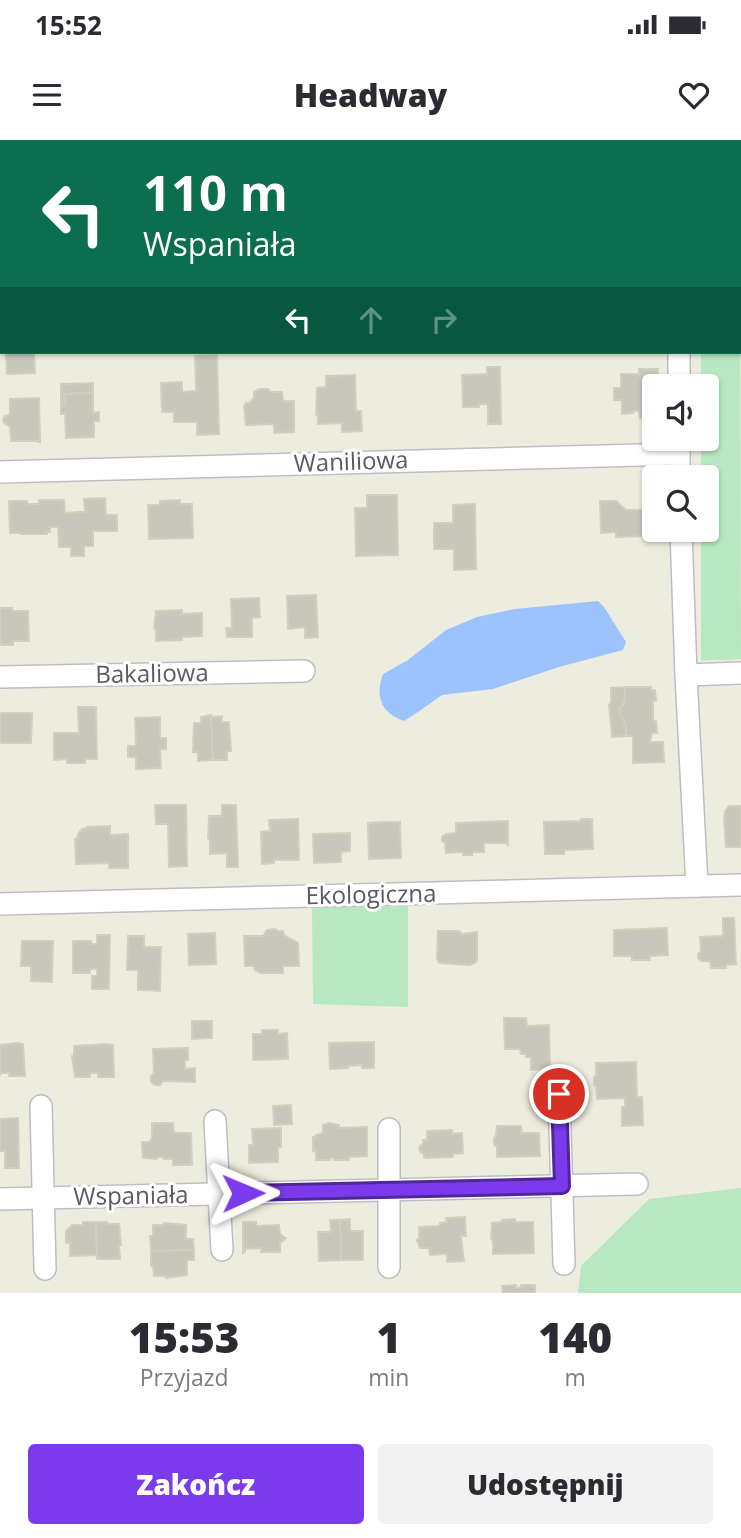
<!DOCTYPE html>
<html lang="pl">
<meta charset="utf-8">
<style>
:root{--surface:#fff;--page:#f2f2f3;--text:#2b2b33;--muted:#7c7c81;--accent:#7c3aed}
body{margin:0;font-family:"Open Sans",sans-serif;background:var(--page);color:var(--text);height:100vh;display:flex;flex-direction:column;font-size:26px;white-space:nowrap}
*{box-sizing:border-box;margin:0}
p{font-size:23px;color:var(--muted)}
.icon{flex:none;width:38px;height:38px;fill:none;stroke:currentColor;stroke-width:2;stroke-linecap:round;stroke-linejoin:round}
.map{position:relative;height:1153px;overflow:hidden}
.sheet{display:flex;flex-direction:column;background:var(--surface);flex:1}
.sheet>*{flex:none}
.hud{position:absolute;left:0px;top:0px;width:742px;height:214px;box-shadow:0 2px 5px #0004;background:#0b6e4f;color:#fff;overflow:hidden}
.fabs{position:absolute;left:642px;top:234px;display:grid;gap:14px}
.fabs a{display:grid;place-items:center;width:77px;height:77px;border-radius:7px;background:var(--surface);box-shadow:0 2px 5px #0004;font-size:35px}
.pin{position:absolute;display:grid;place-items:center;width:60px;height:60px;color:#fff;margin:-30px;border:4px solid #fff;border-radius:50%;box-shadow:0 2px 7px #0007}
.me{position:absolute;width:77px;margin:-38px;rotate:89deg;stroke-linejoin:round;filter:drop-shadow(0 0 5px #0008)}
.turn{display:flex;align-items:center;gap:24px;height:147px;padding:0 28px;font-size:32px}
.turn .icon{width:91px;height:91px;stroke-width:2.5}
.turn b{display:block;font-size:49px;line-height:60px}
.lanes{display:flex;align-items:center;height:66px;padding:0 28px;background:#0003;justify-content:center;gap:35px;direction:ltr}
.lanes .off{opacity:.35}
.eta{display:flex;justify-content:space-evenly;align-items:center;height:119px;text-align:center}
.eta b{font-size:42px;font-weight:800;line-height:49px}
.button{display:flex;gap:14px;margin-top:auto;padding:14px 28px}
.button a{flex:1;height:80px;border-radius:7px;background:var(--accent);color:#fff;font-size:28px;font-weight:800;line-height:80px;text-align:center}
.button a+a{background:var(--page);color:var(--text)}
.status{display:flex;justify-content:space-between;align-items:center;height:49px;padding:0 35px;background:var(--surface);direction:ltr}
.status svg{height:19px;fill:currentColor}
header{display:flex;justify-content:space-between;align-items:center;height:91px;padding:0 28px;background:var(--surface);font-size:32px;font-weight:800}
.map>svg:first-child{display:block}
.green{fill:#b8e8c1}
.water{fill:#9dc3ff}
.building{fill:#c8c7bc;stroke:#d2d0bd;stroke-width:2}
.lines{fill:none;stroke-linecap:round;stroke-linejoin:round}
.minor-casing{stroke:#bdbec5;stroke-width:24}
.minor{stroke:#fff;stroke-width:21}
.route-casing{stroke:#51269a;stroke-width:18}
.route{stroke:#7c3aed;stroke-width:12}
.labels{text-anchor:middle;stroke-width:6;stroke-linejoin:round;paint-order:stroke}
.street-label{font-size:24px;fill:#585b62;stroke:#fff}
</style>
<div class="status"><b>15:52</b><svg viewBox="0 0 49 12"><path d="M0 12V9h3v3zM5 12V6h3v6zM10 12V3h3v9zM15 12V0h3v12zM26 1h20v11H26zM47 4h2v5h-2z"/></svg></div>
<header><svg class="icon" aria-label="menu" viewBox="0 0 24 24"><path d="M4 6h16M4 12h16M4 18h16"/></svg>Headway<svg class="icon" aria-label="heart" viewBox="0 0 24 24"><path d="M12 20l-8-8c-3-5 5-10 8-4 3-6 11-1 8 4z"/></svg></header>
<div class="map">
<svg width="741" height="1153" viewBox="0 0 741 1153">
<rect width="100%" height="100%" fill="#ededdf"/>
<g class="green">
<polygon points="740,146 741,519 701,521 701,390 707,390 707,338 701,338 701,299 707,299 707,247 701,247 701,212 740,212"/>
<polygon points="408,765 408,867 313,864 312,768"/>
<polygon points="741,1048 741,1153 578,1153 581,1126 649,1059"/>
</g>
<path class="water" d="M598,461L604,467L626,502L623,510L559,527L493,549L442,555L421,570L404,581C380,573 375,555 383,534L408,520L446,490L477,477L515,469Z"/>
<g class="building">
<polygon points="6,212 34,212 35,233 7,234"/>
<polygon points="217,215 219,294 197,295 197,282 174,282 174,272 162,272 161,243 182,242 182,252 196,251 195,216"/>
<polygon points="487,227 500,227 501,284 488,284 488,264 479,264 479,267 463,267 462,235 487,234"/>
<polygon points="639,229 658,229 658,247 654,247 654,277 640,278 639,271 633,271 633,273 622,274 622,260 614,260 614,248 621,248 621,234 639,234"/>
<polygon points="355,235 356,271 361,271 362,291 342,292 342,283 318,284 318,274 316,275 317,248 326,247 326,236"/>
<polygon points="93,243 93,253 64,254 65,265 61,265 61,244"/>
<polygon points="259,249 268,249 271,252 282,252 283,261 294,261 294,292 274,293 274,284 246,285 244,266 246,263 249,263 254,258 254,252"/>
<polygon points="93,253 93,273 99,272 99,281 94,281 94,297 66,298 65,274 61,274 61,265 65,265 64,254"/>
<polygon points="39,258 40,302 38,302 38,301 11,301 10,286 4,283 3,279 5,276 10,275 10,259"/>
<polygon points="367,355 397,355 398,415 356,416 355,368 367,368"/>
<polygon points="105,358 106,375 117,375 117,391 93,391 93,406 84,406 84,416 71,416 71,407 59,407 58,387 50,387 50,392 47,392 47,394 21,394 21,393 10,393 9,361 27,361 28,364 39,364 39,360 64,360 65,373 79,372 85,372 84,359"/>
<polygon points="180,360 180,364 192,364 193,398 149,399 148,365 160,365 160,361"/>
<polygon points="600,361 616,361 626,370 647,370 648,396 616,397 616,392 601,393"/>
<polygon points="475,364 476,429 454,430 454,409 434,409 434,383 453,383 453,365"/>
<polygon points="316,455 318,497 305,498 305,487 288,489 287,456"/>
<polygon points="259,458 260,477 252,478 252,497 227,497 226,488 232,488 231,459"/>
<polygon points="0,468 12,468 12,471 28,471 29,501 13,501 13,505 0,505"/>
<polygon points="182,470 182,474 202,473 202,496 182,497 182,500 156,501 156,490 154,489 156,471"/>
<polygon points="625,547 651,547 651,550 655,550 656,561 653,561 653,581 656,581 657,593 652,593 650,602 663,602 664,622 633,623 633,596 626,596 626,584 624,584 624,579 620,576 619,568 624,564 623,560 625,560"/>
<polygon points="625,547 625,560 623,560 624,564 619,568 620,576 624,579 624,584 626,584 626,596 612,597 609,565 611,562 611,548"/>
<polygon points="78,567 96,567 97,619 85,619 85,623 67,623 67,619 54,620 54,593 79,593"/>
<polygon points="0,573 32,573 31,603 0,603"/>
<polygon points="211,575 213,620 198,621 198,612 193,612 194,583 201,583 201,577"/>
<polygon points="211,575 212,577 222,576 222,582 229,582 231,611 227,611 227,620 213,620"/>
<polygon points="160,577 160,598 166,598 166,609 160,609 161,628 136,629 136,617 128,617 128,606 136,606 135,578"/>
<polygon points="155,665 186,665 187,726 169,727 168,684 156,684"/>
<polygon points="222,665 236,665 238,727 227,727 227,713 210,714 210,700 208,698 209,676 222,676"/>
<polygon points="729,666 741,666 741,707 726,707 724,679 725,671"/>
<polygon points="298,679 299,720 274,720 274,723 262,724 261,692 270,691 269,680"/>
<polygon points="581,679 592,679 593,709 564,710 564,714 545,714 544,682 581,681"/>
<polygon points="508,681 508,706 507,703 484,703 484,712 472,712 472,715 463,715 463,712 446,713 445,703 442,701 442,697 446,694 456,693 456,683"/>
<polygon points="382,682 400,682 401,718 369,719 368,683"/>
<polygon points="110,686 110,695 128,694 128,728 109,728 109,723 76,724 75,699 77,699 78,694 82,689 87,688 87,687"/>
<polygon points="350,693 350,711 341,712 341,722 314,723 313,694"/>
<polygon points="723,778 734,778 736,824 726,825 726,828 711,828 710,821 701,821 698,818 698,814 701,811 700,797 723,796"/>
<polygon points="667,788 668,815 650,816 650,820 632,820 632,816 614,816 614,790"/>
<polygon points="275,789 278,791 283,791 284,795 298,803 299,826 283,826 283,833 261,833 256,831 253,826 245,826 244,796 263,796 267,790"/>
<polygon points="438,791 459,791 462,794 477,792 477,820 475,823 470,825 439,823 437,818"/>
<polygon points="215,793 216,824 189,825 188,794"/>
<polygon points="97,795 110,795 109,849 92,849 92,836 97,836 97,829 90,829 90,833 73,833 73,801 91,801 91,804 97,804"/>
<polygon points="128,796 144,796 144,807 161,807 160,851 138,850 138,830 127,830"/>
<polygon points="22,801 53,801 52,842 31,841 31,826 21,826"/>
<polygon points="504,878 526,878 527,886 549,885 550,929 531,930 531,917 526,917 526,914 521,914 520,909 505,909"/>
<polygon points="192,881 212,881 212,898 192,899"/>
<polygon points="262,890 278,890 278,894 287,893 288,919 253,920 253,894 262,894"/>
<polygon points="374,902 374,928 362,928 362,925 348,926 348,928 330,929 329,903"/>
<polygon points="17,903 23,904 25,936 9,936 9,933 0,933 0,936 0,905"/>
<polygon points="107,904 113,905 114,937 98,937 98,933 90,933 90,937 75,937 72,916 74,916 74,906"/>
<polygon points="188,908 188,920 185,920 185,929 195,928 195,942 163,941 160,945 155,945 151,942 151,936 154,933 153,909"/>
<polygon points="636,922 637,957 642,957 643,985 622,986 622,967 625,967 625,958 597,959 596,947 594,945 594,937 596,935 596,923"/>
<polygon points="291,965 292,984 274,985 273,966"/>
<polygon points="18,978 19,1028 5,1028 5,1011 0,1011 0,979"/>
<polygon points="152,983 173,983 174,993 191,993 192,1025 173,1025 173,1019 164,1019 164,1017 157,1017 157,1019 143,1018 142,1002 149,1002 152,998"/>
<polygon points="329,983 339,985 339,988 367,987 367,1016 349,1017 349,1020 334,1020 334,1018 330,1018 330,1020 316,1020 316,1010 313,1011 313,997 316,997 316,995 321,994 323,992 323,985"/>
<polygon points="497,986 521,986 522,993 539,993 540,1016 497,1017 497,1007 494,1004 494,998 496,995"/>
<polygon points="281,988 281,1007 278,1007 278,1022 249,1023 249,1005 253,1005 252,989"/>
<polygon points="452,990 452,994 462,993 463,1013 453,1014 453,1017 424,1018 424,1014 420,1011 419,1009 420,1006 423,1004 423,1000 427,1000 427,991"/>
<polygon points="465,1077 466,1096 461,1096 464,1121 447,1122 447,1114 430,1115 429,1108 420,1108 417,1100 419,1098 419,1087 440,1086 440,1083 447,1082 446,1078"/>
<polygon points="350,1079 350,1091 363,1091 363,1120 341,1120 340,1080"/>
<polygon points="515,1079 515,1082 533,1082 534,1113 493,1114 493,1101 491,1099 492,1083 502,1082 502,1080"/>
<polygon points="330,1080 340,1080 341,1120 319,1121 318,1092 331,1092"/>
<polygon points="83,1082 96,1082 97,1115 70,1116 70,1103 66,1103 66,1091 72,1085 83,1085"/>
<polygon points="96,1082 107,1082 107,1084 119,1084 121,1105 119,1105 120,1119 97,1119"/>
<polygon points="243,1082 256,1082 256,1086 279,1085 280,1094 286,1098 280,1103 280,1112 261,1112 261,1108 245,1109 245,1112 243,1113"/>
<polygon points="164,1083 186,1085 186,1099 193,1099 194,1110 151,1111 150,1096 153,1096 153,1085 164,1085"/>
<polygon points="194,1110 194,1120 187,1120 187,1135 166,1138 166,1136 154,1136 153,1126 151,1126 151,1111"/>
<polygon points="516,1145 516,1148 521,1147 521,1145 535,1145 535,1153 503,1153 502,1146"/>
</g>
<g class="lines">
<g class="minor-casing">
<g id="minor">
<polyline points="174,0 174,2"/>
<polyline points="680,2 680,0"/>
<polyline points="679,247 679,212"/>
<polyline points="679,299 679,338"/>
<polyline points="0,332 679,314"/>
<polyline points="681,390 686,535 697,746"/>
<polyline points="686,535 741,533"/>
<polyline points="0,537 304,531"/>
<polyline points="0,764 741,745"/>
<polyline points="559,954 564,1124"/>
<polyline points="41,966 45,1129"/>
<polyline points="215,981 222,1110"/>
<polyline points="389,989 389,1127"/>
<polyline points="0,1059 637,1044"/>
</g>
</g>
<use href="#minor" class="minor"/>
</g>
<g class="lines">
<g class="route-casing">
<polyline id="route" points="243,1053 562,1046 559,954"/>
</g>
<use href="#route" class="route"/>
</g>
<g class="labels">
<g class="street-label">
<text transform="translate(351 322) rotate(-2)" y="8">Waniliowa</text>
<text transform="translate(152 534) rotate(-1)" y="8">Bakaliowa</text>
<text transform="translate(371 755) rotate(-1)" y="8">Ekologiczna</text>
<text transform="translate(131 1056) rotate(-1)" y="8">Wspaniała</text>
</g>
</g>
</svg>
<div class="fabs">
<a><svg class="icon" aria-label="sound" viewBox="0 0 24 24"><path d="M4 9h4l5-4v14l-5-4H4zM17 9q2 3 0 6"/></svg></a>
<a><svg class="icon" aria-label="search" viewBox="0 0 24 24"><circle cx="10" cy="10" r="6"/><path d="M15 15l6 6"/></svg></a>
</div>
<div class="pin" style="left:559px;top:954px;background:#d93025"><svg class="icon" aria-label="arrive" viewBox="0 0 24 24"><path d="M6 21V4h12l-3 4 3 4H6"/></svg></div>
<svg class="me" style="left:243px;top:1053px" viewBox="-20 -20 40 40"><path d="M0-17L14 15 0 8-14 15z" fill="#7c3aed" stroke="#fff" stroke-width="4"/></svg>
<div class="hud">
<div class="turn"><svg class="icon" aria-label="left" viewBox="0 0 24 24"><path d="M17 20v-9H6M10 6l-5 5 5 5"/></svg><div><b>110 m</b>Wspaniała</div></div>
<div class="lanes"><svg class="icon" aria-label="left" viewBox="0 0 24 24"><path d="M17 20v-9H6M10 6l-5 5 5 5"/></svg><svg class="icon off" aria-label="ahead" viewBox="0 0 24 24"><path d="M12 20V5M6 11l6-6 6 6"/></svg><svg class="icon off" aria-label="right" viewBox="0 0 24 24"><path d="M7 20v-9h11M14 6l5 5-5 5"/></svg></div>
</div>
</div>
<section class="sheet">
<div class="eta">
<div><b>15:53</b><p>Przyjazd</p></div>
<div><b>1</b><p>min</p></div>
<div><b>140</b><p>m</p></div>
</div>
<div class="button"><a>Zakończ</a><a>Udostępnij</a></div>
</section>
